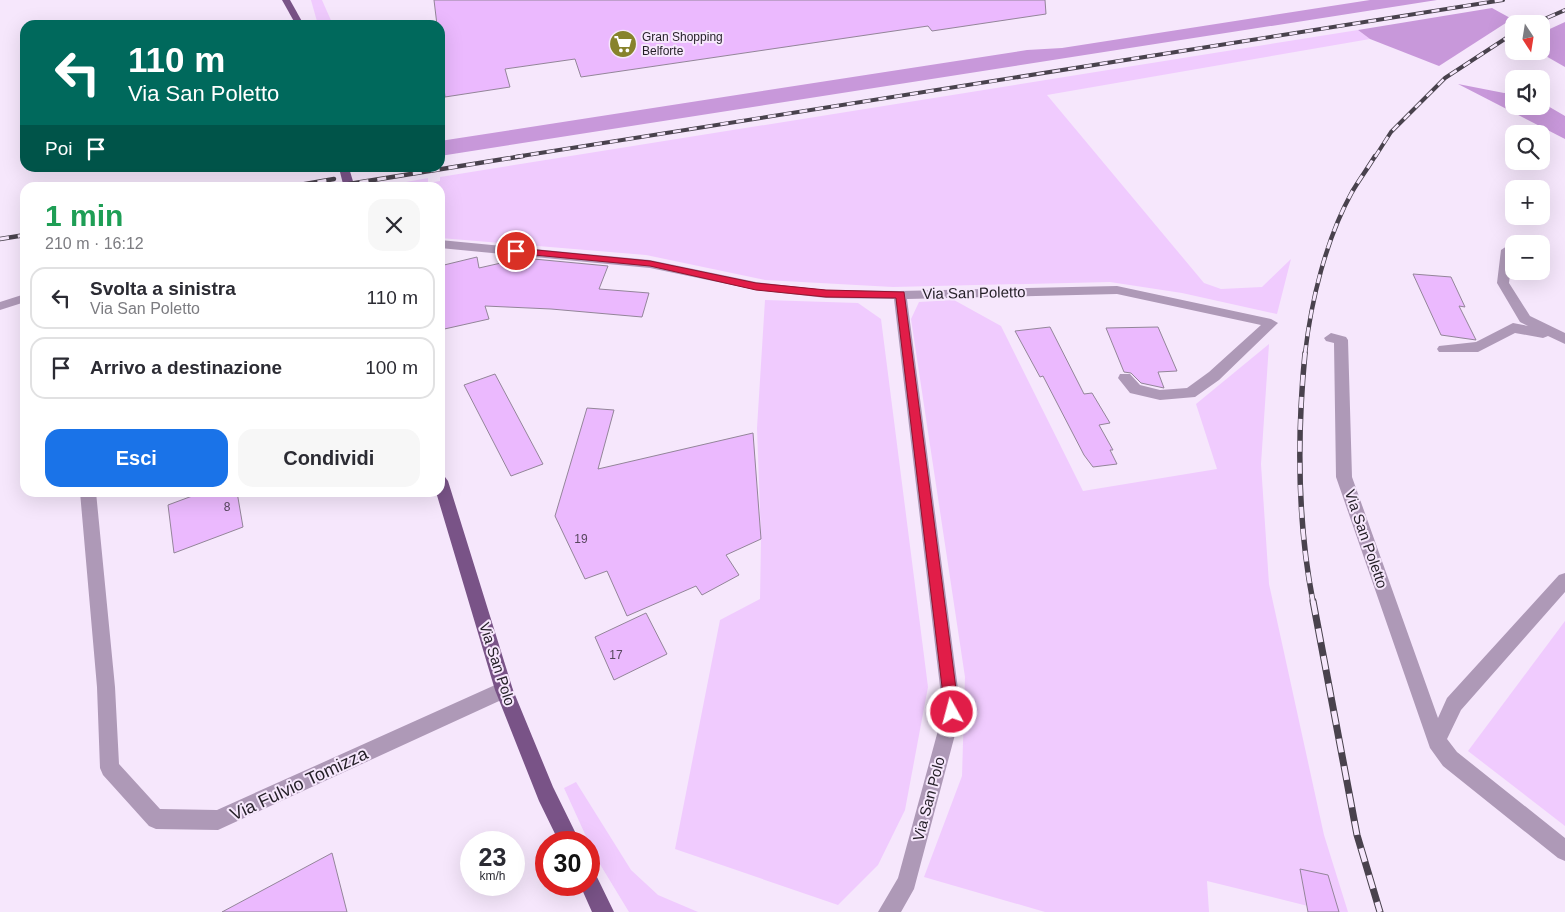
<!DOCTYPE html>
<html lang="it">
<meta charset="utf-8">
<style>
:root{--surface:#fff;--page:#f7f7f7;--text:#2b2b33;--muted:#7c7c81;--line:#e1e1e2;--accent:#1a73e8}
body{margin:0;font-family:Helvetica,sans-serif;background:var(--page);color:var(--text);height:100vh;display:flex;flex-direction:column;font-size:19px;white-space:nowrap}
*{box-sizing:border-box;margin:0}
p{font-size:16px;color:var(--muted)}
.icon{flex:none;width:28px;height:28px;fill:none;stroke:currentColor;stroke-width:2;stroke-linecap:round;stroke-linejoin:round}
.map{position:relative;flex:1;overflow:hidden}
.side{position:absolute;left:20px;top:182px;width:425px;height:315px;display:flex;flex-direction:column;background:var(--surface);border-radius:15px;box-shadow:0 5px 20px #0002}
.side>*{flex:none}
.banner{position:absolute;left:20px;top:20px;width:425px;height:152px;border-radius:15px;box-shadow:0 5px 20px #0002;background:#00695c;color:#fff;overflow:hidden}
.needle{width:32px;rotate:168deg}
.buttons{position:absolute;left:1505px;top:15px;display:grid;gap:10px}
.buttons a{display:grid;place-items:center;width:45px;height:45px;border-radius:10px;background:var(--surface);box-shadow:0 5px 20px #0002;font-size:25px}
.speed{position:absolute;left:460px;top:831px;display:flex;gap:10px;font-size:25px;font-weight:700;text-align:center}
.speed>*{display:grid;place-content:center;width:65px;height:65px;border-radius:50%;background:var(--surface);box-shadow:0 5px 20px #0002;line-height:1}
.speed small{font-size:12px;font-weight:400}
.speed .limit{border:8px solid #d22;background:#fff;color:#111}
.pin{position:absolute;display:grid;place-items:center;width:42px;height:42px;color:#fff;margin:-21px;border:2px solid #fff;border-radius:50%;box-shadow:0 1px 5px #0007}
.me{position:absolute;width:55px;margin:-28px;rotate:353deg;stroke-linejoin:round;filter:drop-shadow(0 0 4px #0008)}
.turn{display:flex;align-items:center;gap:18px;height:105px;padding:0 25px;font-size:22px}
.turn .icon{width:65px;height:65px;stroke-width:2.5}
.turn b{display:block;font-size:35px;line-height:42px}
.then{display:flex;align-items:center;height:48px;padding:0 25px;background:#0003;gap:10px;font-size:19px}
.round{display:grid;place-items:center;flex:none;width:52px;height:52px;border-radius:15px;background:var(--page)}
.headline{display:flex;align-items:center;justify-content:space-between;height:85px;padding:0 25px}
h1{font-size:30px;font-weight:800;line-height:38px;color:#1e9e55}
.action{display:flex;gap:10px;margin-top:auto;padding:10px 25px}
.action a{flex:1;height:58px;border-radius:15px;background:var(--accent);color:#fff;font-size:20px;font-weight:800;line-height:58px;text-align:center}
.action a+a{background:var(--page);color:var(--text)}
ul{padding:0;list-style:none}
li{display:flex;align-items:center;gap:15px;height:62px;margin:0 10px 8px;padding:0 15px;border:2px solid var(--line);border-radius:15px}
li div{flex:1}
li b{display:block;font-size:19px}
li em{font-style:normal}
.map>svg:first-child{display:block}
.green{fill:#f0cbfe}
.forest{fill:#c898da}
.building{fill:#ebb9fe;stroke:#938599}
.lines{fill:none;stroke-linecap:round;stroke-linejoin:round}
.minor{fill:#ae99b7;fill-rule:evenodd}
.major{fill:#795387;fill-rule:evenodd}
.rail-far3-casing{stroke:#49424d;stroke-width:4}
.rail-far2-casing{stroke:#49424d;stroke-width:4.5}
.rail-far1-casing{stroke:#49424d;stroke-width:5.5}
.rail-casing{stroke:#49424d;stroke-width:7}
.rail-far3{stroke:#f6e7fc;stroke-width:2.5;stroke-dasharray:8;stroke-linecap:butt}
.rail-far2{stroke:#f6e7fc;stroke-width:3;stroke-dasharray:9;stroke-linecap:butt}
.rail-far1{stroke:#f6e7fc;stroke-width:4;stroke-dasharray:11;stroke-linecap:butt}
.rail{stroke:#f6e7fc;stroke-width:5;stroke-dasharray:14;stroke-linecap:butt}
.route{fill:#e11d48;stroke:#92132f}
.labels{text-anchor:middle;stroke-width:4;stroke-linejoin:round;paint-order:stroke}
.far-poi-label{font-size:12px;fill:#241f27;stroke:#f6e7fc;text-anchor:start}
.number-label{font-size:12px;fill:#56465d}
.street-label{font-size:15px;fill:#241f27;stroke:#f6e7fc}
.near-street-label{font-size:18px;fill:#241f27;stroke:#f6e7fc}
</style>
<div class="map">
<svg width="1565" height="912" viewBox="0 0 1565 912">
<rect width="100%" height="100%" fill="#f6e7fc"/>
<g class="green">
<polygon points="311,0 322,0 333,25 318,25"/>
<polygon points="1358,30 1370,39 1047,95 1204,283 1221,289 1262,287 1291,259 1277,314 1182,293 1110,282 893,287 765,280 646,255 440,238 440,188 373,188 428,178 428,183 440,181 440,177"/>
<polygon points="765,300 858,303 881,319 928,687 905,810 878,865 838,905 675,849 720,620 760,599 761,539 757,428"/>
<polygon points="954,300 1001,326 1083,491 1217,469 1196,404 1269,344 1261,464 1269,584 1324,835 1348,912 1332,912 1207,881 1209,912 1045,912 924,877 962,776 965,677 911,319 919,302"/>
<polygon points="1565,621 1565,826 1468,751"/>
<polygon points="576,782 631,870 658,895 698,912 629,912 595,856 564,788"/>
</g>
<g class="forest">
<polygon points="1370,0 1437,0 440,156 440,141 1027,50 1062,48"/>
<polygon points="1492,8 1512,19 1439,66 1370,39 1358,30"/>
<polygon points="1565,22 1565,67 1537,51 1541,51 1541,33"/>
<polygon points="1458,84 1504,93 1514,92 1514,106 1541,106 1541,102 1565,116 1565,139"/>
</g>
<g class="building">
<polygon points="434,0 1045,0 1046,14 932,31 928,26 581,77 575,59 505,69 510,87 445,97 440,54 440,25 437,25"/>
<polygon points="477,257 479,268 523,258 608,266 599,289 649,293 642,317 551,309 485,306 489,319 440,330 440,266"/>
<polygon points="1413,274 1451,277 1465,307 1459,306 1476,340 1441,335"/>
<polygon points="1050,327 1084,394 1092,393 1110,423 1099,425 1113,450 1110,450 1117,464 1093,467 1084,455 1043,376 1040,377 1015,331"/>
<polygon points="1158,327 1177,371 1158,372 1164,388 1141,383 1131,373 1124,372 1106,328"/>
<polygon points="495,374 543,464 511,476 464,385"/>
<polygon points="587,408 614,410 598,469 753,433 761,539 726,555 739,575 702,595 696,586 627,616 607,571 585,579 555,516"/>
<polygon points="203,492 237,492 243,527 174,553 168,505"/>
<polygon points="646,613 667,654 614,680 595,637"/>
<polygon points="332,853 347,912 222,912"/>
<polygon points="1300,869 1328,875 1339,912 1308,912"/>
</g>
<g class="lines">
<g class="minor">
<polygon points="440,240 650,260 756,282 826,290 900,291 1117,286 1271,319 1278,323 1219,380 1195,397 1160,400 1130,393 1118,378 1120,374 1130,374 1140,385 1160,390 1187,388 1209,372 1261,325 1117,294 907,299 961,712 914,889 901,912 878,912 898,878 943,712 894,299 826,298 756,290 650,268 440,248"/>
<polygon points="1507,246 1513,250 1509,283 1530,316 1565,333 1565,344 1548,336 1543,338 1515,333 1478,352 1439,352 1437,349 1439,346 1476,342 1513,323 1528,326 1520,322 1497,283 1501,250"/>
<polygon points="25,294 25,302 0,310 0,302"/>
<polygon points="1331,333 1346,337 1348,340 1352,477 1438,718 1447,698 1559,575 1565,573 1565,592 1461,710 1447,739 1457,752 1565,838 1565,861 1558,858 1443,766 1430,748 1336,477 1334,343 1326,341 1324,338"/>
<polygon points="80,492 96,492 115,687 119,764 160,809 217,810 504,681 510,684 513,690 510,696 218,830 156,829 149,826 103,775 100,768 97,687"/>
</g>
<g class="major">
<polygon points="282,0 290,0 304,25 296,25"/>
<polygon points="339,168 349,168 355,188 344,188"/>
<polygon points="440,475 445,477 448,481 513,690 553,787 580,842 559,842 539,801 495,690 436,492 440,492"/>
<polygon points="589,872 596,875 614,912 592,912 580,885 589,885"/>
</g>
<g class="rail-far3-casing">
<g id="rail-far3">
<polyline points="1533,24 1565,10"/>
<polyline points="515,157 1503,0"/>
<polyline points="1375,157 1391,132 1445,78 1514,33"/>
</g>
</g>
<g class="rail-far2-casing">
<g id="rail-far2">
<polyline points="282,188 334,179"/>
<polyline points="324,188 523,156"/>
<polyline points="0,239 25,235"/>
<path d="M1305,354C1311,301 1326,239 1352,192C1359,180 1368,168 1375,156"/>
</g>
</g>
<g class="rail-far1-casing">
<path id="rail-far1" d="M1305,353C1297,436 1297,520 1313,602"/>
</g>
<g class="rail-casing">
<polyline id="rail" points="1313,601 1357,835 1380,912"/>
</g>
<use href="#rail-far3" class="rail-far3"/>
<use href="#rail-far2" class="rail-far2"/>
<use href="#rail-far1" class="rail-far1"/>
<use href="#rail" class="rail"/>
</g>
<polygon class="route" points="516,248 650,261 756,283 826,290 904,292 959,712 957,717 952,719 947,717 945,712 896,298 826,297 756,290 650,266 513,253 512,251"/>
<defs>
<g id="supermarket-disc" transform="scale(1.4375)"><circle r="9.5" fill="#87832c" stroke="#f6e7fc"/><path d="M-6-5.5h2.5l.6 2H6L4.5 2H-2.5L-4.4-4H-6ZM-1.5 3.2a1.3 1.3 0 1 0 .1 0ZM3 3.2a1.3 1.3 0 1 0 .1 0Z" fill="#fff"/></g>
</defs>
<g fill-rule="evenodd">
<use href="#supermarket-disc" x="623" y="44"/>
</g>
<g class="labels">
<g class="far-poi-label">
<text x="642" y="41">Gran Shopping<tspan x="642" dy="14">Belforte</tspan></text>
</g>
<g class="number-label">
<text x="227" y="511">8</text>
<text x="581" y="543">19</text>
<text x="616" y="659">17</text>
</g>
<g class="street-label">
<text transform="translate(974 293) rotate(-1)" y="5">Via San Poletto</text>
<text transform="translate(1366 539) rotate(71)" y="5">Via San Poletto</text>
<text transform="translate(497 664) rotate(72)" y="5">Via San Polo</text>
<text transform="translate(929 799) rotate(-75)" y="5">Via San Polo</text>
</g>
<g class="near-street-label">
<text transform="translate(299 784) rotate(-25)" y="6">Via Fulvio Tomizza</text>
</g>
</g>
</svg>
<div class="buttons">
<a><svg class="needle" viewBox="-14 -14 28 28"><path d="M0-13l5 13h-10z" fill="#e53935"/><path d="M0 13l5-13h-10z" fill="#7c7c81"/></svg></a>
<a><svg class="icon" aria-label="sound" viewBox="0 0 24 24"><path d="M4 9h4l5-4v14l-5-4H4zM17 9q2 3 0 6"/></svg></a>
<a><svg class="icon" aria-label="search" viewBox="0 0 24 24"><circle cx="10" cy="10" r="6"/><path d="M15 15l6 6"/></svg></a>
<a>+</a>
<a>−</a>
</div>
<div class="speed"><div>23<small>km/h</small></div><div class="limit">30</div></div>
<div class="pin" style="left:516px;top:251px;background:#d93025"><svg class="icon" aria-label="arrive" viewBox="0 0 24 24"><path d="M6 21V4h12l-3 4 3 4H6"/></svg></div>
<svg class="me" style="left:952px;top:712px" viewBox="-20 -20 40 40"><circle r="17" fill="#e11d48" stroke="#fff" stroke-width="3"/><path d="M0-11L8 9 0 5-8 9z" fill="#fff"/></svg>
<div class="banner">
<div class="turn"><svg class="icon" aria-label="left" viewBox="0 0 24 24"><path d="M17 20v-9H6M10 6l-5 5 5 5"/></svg><div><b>110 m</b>Via San Poletto</div></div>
<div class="then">Poi<svg class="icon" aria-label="arrive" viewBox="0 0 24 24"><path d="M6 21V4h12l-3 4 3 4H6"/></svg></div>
</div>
<section class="side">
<div class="headline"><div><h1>1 min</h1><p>210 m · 16:12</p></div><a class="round"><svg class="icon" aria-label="close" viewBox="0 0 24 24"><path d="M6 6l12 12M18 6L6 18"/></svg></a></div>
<ul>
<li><svg class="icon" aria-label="left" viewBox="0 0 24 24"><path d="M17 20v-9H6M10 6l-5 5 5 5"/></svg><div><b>Svolta a sinistra</b><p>Via San Poletto</p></div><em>110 m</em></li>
<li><svg class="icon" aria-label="arrive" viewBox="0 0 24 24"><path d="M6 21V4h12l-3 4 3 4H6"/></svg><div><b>Arrivo a destinazione</b></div><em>100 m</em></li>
</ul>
<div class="action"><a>Esci</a><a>Condividi</a></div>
</section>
</div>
